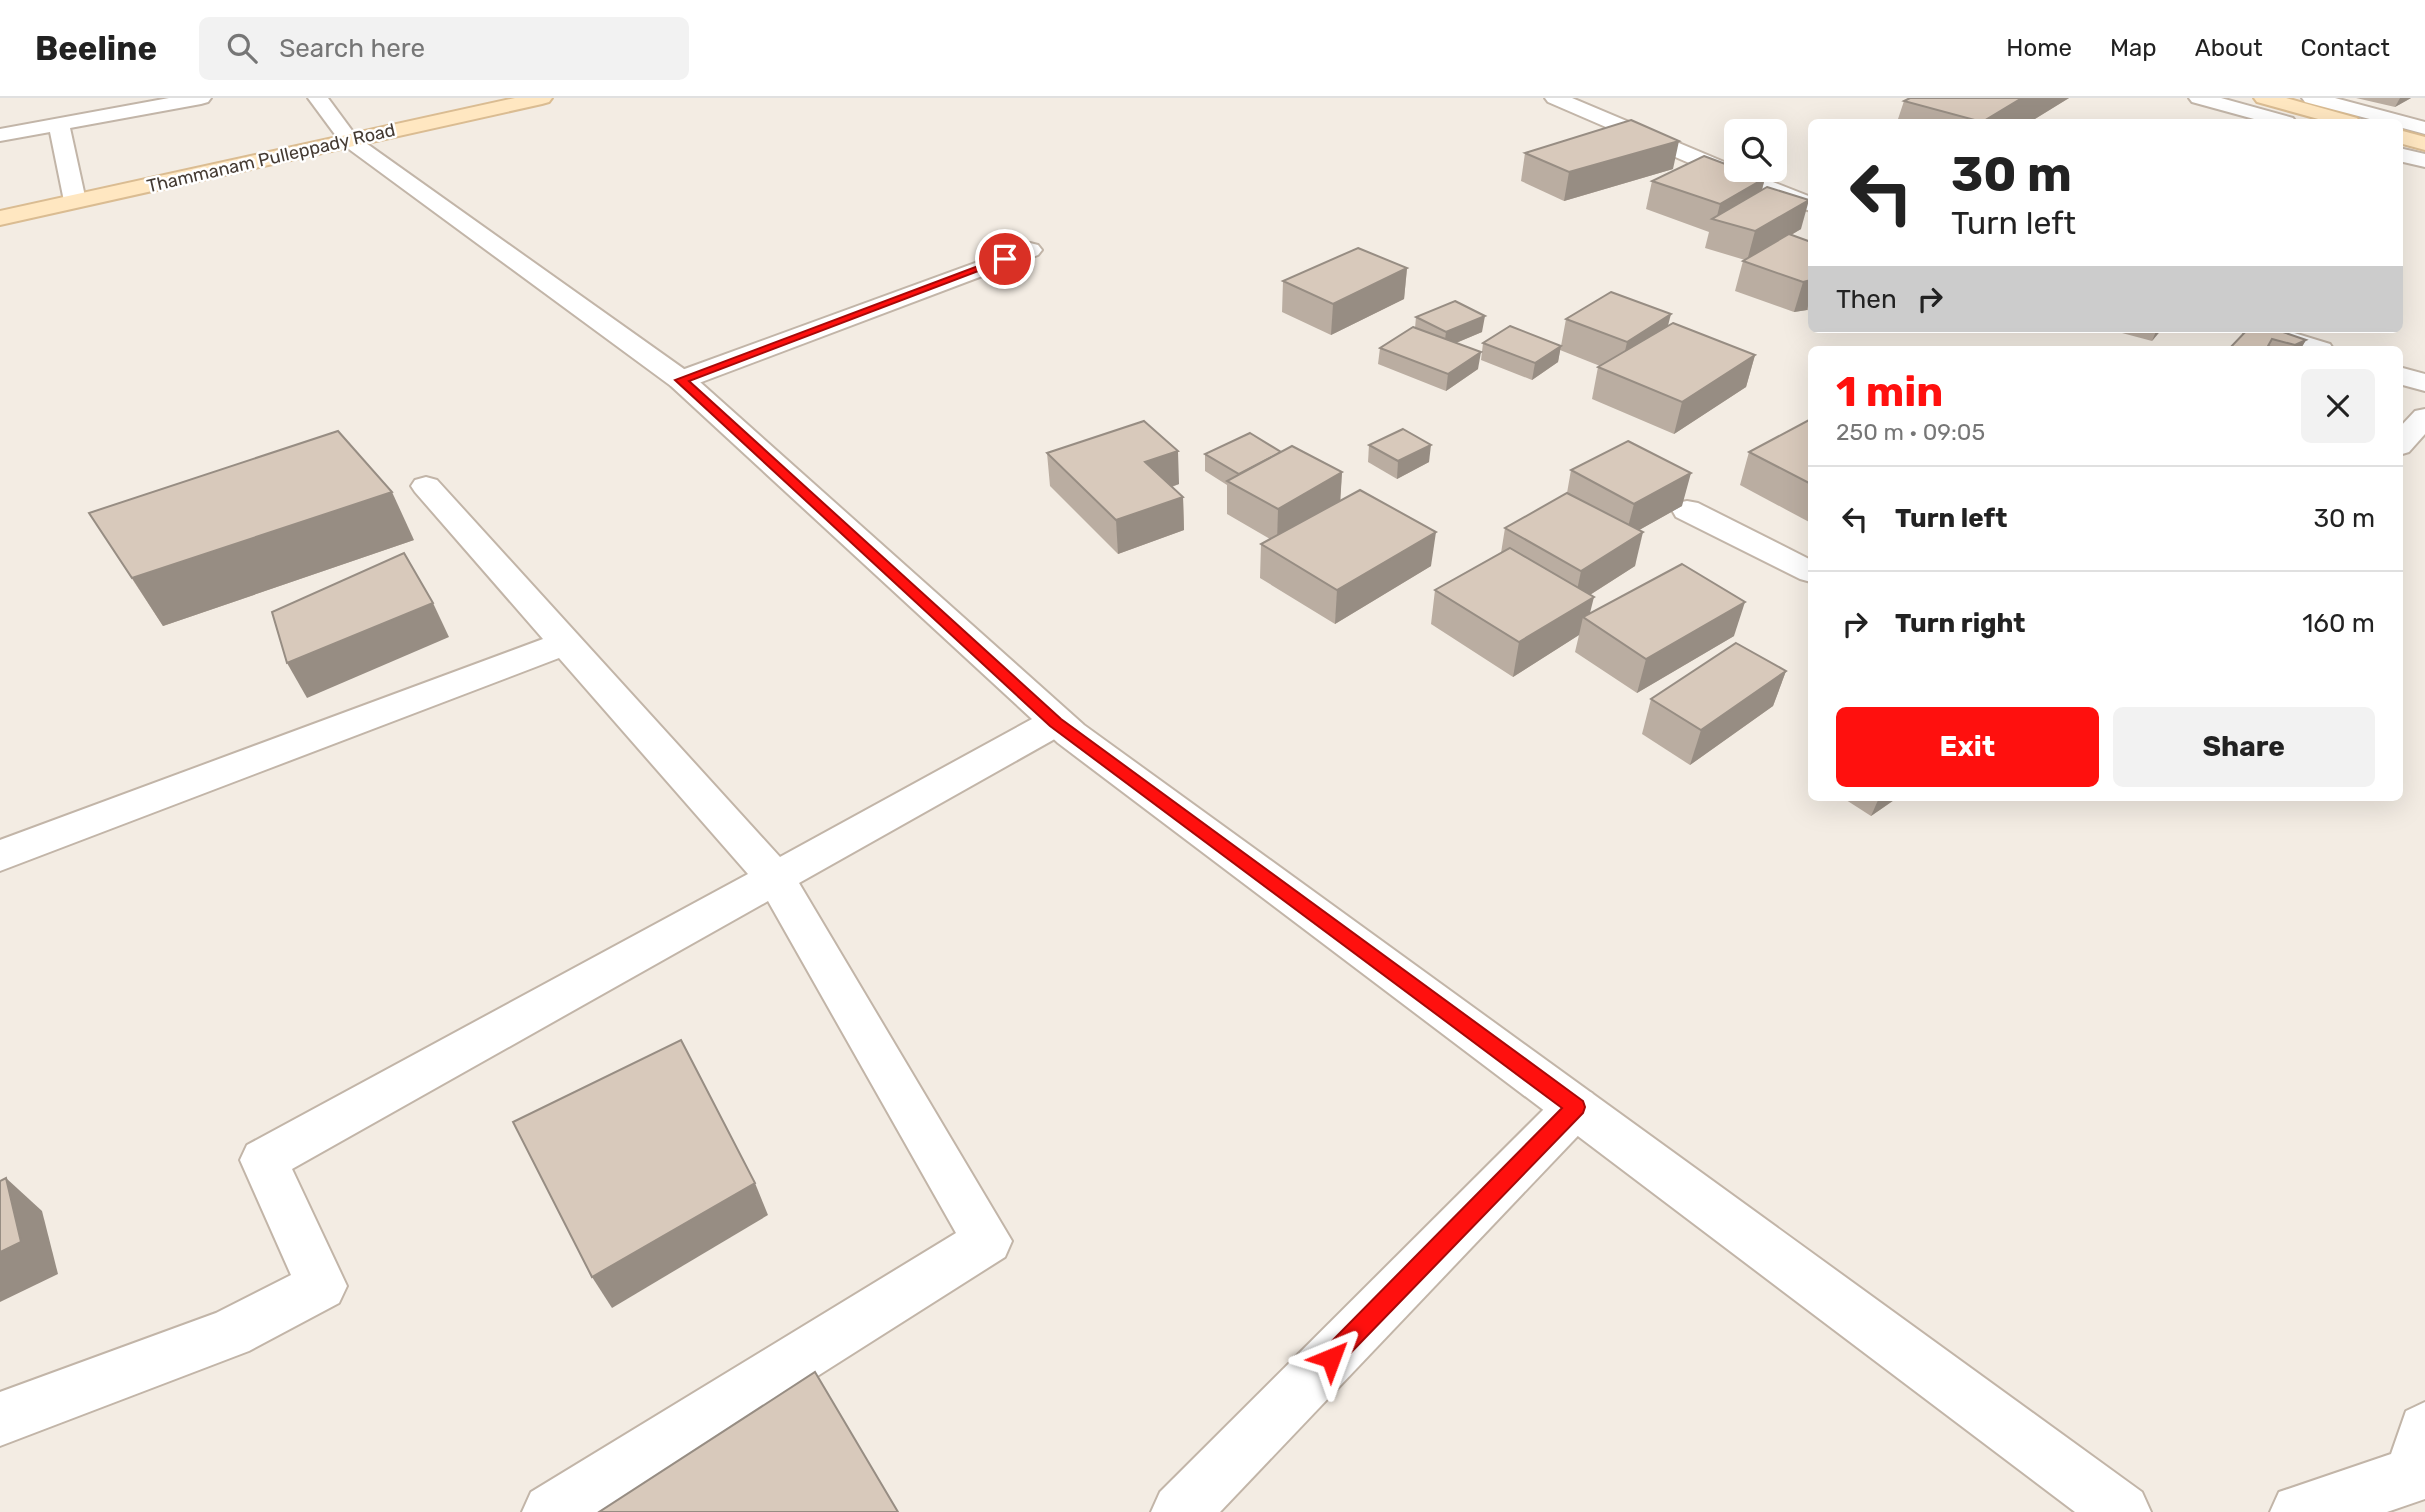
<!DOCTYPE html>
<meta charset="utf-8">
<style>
:root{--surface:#fff;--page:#f2f2f2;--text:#222;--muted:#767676;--line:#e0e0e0;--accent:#ff100e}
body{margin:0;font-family:Rubik,sans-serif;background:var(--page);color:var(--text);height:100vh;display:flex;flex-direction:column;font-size:26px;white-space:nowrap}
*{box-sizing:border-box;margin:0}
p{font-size:23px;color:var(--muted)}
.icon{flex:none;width:38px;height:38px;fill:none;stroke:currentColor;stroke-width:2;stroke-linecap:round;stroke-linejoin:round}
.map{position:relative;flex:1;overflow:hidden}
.sheet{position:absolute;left:1808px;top:248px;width:595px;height:455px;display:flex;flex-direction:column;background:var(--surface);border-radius:10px;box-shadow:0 7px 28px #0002}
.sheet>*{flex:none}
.top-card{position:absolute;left:1808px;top:21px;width:595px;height:214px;border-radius:10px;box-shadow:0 7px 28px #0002;background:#fff;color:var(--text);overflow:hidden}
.fabs{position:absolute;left:1724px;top:21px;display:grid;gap:14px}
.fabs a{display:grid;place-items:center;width:63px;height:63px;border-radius:10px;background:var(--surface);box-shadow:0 7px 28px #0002;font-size:35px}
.pin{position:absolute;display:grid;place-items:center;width:60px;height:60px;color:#fff;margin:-30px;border:4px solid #fff;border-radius:50%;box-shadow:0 2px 7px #0007}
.me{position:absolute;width:77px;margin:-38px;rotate:44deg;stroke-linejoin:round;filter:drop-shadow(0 0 5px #0008)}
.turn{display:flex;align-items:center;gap:24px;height:147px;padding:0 28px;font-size:32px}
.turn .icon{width:91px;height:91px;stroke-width:2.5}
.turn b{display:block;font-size:49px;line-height:60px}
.then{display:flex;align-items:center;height:66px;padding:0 28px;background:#0003;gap:14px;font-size:26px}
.round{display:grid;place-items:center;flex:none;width:74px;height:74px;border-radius:10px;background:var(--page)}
.overview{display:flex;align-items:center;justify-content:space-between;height:119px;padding:0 28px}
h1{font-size:42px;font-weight:700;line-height:52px;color:var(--accent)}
.action{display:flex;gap:14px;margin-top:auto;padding:14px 28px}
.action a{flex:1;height:80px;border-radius:10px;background:var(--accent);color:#fff;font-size:28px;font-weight:700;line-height:80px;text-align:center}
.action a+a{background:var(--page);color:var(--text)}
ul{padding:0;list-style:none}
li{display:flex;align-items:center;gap:21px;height:105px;padding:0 28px;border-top:2px solid var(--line)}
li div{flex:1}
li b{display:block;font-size:26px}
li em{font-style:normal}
header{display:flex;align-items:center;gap:42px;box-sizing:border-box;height:98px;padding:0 35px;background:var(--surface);border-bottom:2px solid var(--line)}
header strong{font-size:33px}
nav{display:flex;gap:38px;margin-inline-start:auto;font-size:24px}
.search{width:490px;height:63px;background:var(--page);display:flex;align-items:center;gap:18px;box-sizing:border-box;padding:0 24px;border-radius:10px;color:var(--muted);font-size:26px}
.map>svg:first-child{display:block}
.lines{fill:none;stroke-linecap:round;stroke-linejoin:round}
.minor-casing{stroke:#c2b5a8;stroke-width:4}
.tertiary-casing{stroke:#c2b5a8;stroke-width:4}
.secondary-casing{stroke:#dabc92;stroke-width:4}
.minor{fill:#fff;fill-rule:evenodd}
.tertiary{fill:#fff;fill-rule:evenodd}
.secondary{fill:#ffe7c1;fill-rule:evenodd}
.wall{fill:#baada1}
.shaded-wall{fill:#978d83}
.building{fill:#d8c9bb;stroke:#978d83;stroke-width:2}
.route{fill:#ff100e;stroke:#a60a09;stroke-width:2}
.labels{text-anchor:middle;stroke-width:5;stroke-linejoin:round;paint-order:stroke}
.far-street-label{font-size:18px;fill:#453b33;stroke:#fff}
</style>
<header>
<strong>Beeline</strong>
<div class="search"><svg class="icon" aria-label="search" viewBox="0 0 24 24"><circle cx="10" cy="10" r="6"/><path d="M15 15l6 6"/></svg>Search here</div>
<nav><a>Home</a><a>Map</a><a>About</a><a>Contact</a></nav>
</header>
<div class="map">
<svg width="2425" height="1414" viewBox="0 0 2425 1414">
<rect width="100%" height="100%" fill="#f3ece3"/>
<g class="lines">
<g class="minor-casing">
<g id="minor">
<polygon points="169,0 211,0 208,4 201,6 70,30 86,103 83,108 67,108 64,103 50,34 0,43 0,31"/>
<polygon points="308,0 328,0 359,42 356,46 342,46"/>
<polygon points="1545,0 1572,0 1736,69 1736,72 1742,72 1811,99 1811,113 1782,105 1548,4"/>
<polygon points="1030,145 1038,147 1042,152 1038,157 691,288 681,290 671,288 667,282 671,276"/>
<polygon points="2241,231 2281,231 2330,246 2334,252 2294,252 2245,236"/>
<polygon points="2399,269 2425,276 2425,293 2399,286"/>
<polygon points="2425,311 2425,336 2409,354 2399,357 2399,330 2415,313"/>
<polygon points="426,379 437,382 780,759 1043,615 1056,612 1069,615 1074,624 1069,633 799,785 1012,1143 1005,1159 603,1414 522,1414 531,1394 956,1135 768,803 292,1071 347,1188 339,1205 249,1253 0,1348 0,1294 216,1215 291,1177 240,1062 247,1047 748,776 559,560 0,773 0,742 543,541 415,394 411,388 415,382"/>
<polygon points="1687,403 1698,405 1811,462 1811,484 1800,481 1676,419 1672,412 1676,405"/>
<polygon points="1576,989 1592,995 1599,1009 1592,1023 1220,1414 1151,1414 1160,1394 1560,995"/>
</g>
</g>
<g class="tertiary-casing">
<g id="tertiary">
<polygon points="2189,0 2221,0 2293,20 2296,24 2265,24 2192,4"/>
<polygon points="2302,0 2335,0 2425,24 2425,36 2399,29 2399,24 2381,24 2305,4"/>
<polygon points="349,36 356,38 691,276 1084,627 2142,1394 2151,1414 2075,1414 1058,645 671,288 342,46 339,42 342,38"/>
<polygon points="2399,50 2425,56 2425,69 2399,63"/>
<polygon points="2425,1304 2425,1401 2387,1414 2270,1414 2279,1394 2391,1356 2406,1313"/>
</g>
</g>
<g class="secondary-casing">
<g id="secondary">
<polygon points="515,0 552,0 549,4 542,6 0,127 0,113"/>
<polygon points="2254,0 2286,0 2357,20 2360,24 2329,24 2257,4"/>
<polygon points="2399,32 2425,39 2425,52 2399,45"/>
</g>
</g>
<use href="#minor" class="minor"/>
<use href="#tertiary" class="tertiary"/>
<use href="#secondary" class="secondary"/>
</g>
<g class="wall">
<polygon points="1910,0 2069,0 2030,24 1897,24 1904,3"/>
<polygon points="2356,0 2411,0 2395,9"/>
<polygon points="1525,55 1673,71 1564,103 1521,83"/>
<polygon points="1765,80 1762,92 1801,131 1791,137 1811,144 1811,213 1807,212 1794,214 1735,193 1743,163 1745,162 1705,150 1709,134 1646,111 1652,83"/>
<polygon points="1407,170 1404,201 1331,237 1282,214 1283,183"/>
<polygon points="1416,219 1482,234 1456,245 1478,271 1446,293 1378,266 1380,250 1415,230"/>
<polygon points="1566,221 1668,228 1755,257 1746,289 1674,336 1592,301 1598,269 1600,268 1560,252 1558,264 1532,282 1481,262 1483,245 1561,248"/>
<polygon points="2107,231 2162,231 2152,243"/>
<polygon points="2248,231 2306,242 2300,252 2227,252"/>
<polygon points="1811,321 1811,425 1740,387 1749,354"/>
<polygon points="1369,347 1429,364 1397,381 1368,364"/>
<polygon points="1281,354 1342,374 1340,402 1431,468 1335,526 1260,480 1261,446 1270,441 1227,416 1227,387 1205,373 1205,356"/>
<polygon points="1047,355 1179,386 1172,389 1183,399 1184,432 1118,456 1050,388"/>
<polygon points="1571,372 1682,408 1639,432 1635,468 1590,497 1590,516 1734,538 1637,595 1575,554 1579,537 1513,579 1431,526 1435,492 1501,455 1505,430 1567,395"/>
<polygon points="89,415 414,442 163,528"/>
<polygon points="1786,573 1773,608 1690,667 1642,636 1651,601"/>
<polygon points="1843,700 1897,700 1871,718"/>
</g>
<g class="shaded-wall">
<polygon points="2022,0 2069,0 2030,24 1982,24"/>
<polygon points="2400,0 2411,0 2395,9"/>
<polygon points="1679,43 1673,71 1564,103 1569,74"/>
<polygon points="1765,80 1757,109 1716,122 1720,106"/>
<polygon points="1809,102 1801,131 1747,163 1755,133"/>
<polygon points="1407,170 1404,201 1331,237 1333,206"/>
<polygon points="1811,182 1811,196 1807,212 1794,214 1803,184"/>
<polygon points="1671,216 1663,247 1620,276 1627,244"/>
<polygon points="1485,218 1482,234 1444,250 1446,234"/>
<polygon points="2157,231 2162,231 2152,243"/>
<polygon points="2306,242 2300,252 2292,252 2295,247"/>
<polygon points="1561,248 1558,264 1532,282 1535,265"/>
<polygon points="1481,254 1478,271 1446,293 1448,276"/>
<polygon points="1755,257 1746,289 1674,336 1682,304"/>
<polygon points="1431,347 1429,364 1397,381 1398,363"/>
<polygon points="1178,353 1179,386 1146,397 1145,364"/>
<polygon points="1342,374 1340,408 1277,445 1278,411"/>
<polygon points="1691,375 1682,408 1625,440 1634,406"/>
<polygon points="392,394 414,442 163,528 132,480"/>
<polygon points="1183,399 1184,432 1118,456 1116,422"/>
<polygon points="1436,434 1431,468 1335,526 1337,492"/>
<polygon points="1643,434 1635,468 1574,507 1581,473"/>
<polygon points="1594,499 1588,523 1583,519 1579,537 1513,579 1519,544"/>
<polygon points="1745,504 1734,538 1637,595 1646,561"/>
<polygon points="433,505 449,539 307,600 287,565"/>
<polygon points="1786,573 1773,608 1690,667 1701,632"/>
<polygon points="1879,700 1897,700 1871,718"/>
<polygon points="6,1080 42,1113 58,1176 0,1204 0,1154"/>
<polygon points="755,1085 768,1117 612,1210 592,1179"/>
</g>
<g class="building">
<polygon points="1910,0 2022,0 1982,24 1904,3"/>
<polygon points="1631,22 1679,43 1569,74 1525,55"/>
<polygon points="1704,58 1736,70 1736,72 1741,72 1765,80 1720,106 1652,83"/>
<polygon points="1767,89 1809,102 1755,133 1712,121"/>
<polygon points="1789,136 1811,144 1811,182 1803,184 1743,163"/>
<polygon points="1358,150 1407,170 1333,206 1283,183"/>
<polygon points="1611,194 1671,216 1627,244 1566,221"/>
<polygon points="1455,203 1485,218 1446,234 1416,219"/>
<polygon points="1673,225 1755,257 1682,304 1598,269"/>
<polygon points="1510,228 1561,248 1535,265 1483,245"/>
<polygon points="1413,229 1481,254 1448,276 1380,250"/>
<polygon points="2248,231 2274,231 2306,242 2295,247 2272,241 2268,248 2278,252 2228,252"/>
<polygon points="1811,321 1811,386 1749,354"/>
<polygon points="1144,323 1178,353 1145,364 1183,399 1116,422 1047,355"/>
<polygon points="1403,331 1431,347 1398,363 1369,347"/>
<polygon points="338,333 392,394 132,480 89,415"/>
<polygon points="1250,335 1281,354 1239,376 1205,356"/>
<polygon points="1628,343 1691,375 1634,406 1571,372"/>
<polygon points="1292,348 1342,374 1278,411 1227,383"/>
<polygon points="1360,392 1436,434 1337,492 1261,446"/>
<polygon points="1567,395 1643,434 1581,473 1505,430"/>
<polygon points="1510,450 1594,499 1519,544 1435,492"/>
<polygon points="404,455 433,505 287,565 272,514"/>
<polygon points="1682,466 1745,504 1646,561 1583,519"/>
<polygon points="1736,545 1786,573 1701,632 1651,601"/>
<polygon points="681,942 755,1085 592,1179 513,1024"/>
<polygon points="6,1080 21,1144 0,1154 0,1083"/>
<polygon points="815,1274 898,1414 599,1414"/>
</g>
<polygon class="route" points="1002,159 1010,161 689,283 1061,621 1583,1003 1585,1009 1583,1015 1339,1267 1331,1270 1323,1267 1320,1260 1323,1252 1562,1010 1050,628 675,282"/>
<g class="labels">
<g class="far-street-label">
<text transform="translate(271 60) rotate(-13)" y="6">Thammanam Pulleppady Road</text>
</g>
</g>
</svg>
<div class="fabs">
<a><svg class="icon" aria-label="search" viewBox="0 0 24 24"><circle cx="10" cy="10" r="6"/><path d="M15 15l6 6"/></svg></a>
</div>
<div class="pin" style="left:1005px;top:161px;background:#d93025"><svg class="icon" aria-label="arrive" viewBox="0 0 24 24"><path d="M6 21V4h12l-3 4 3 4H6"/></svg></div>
<svg class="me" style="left:1331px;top:1260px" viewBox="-20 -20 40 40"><path d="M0-17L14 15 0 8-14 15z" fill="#ff100e" stroke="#fff" stroke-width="4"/></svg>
<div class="top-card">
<div class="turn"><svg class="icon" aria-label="left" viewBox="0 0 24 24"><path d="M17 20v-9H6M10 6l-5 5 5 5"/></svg><div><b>30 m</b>Turn left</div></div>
<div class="then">Then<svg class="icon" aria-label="right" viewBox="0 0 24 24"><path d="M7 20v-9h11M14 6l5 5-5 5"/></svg></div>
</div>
<section class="sheet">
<div class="overview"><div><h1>1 min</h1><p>250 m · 09:05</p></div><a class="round"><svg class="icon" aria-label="close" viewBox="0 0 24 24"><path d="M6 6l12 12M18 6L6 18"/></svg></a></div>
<ul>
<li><svg class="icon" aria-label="left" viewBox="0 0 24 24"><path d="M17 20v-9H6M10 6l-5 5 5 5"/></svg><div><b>Turn left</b></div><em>30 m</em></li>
<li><svg class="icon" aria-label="right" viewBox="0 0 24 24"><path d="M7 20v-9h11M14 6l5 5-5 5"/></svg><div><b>Turn right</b></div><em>160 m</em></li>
</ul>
<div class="action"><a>Exit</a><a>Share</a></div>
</section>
</div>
